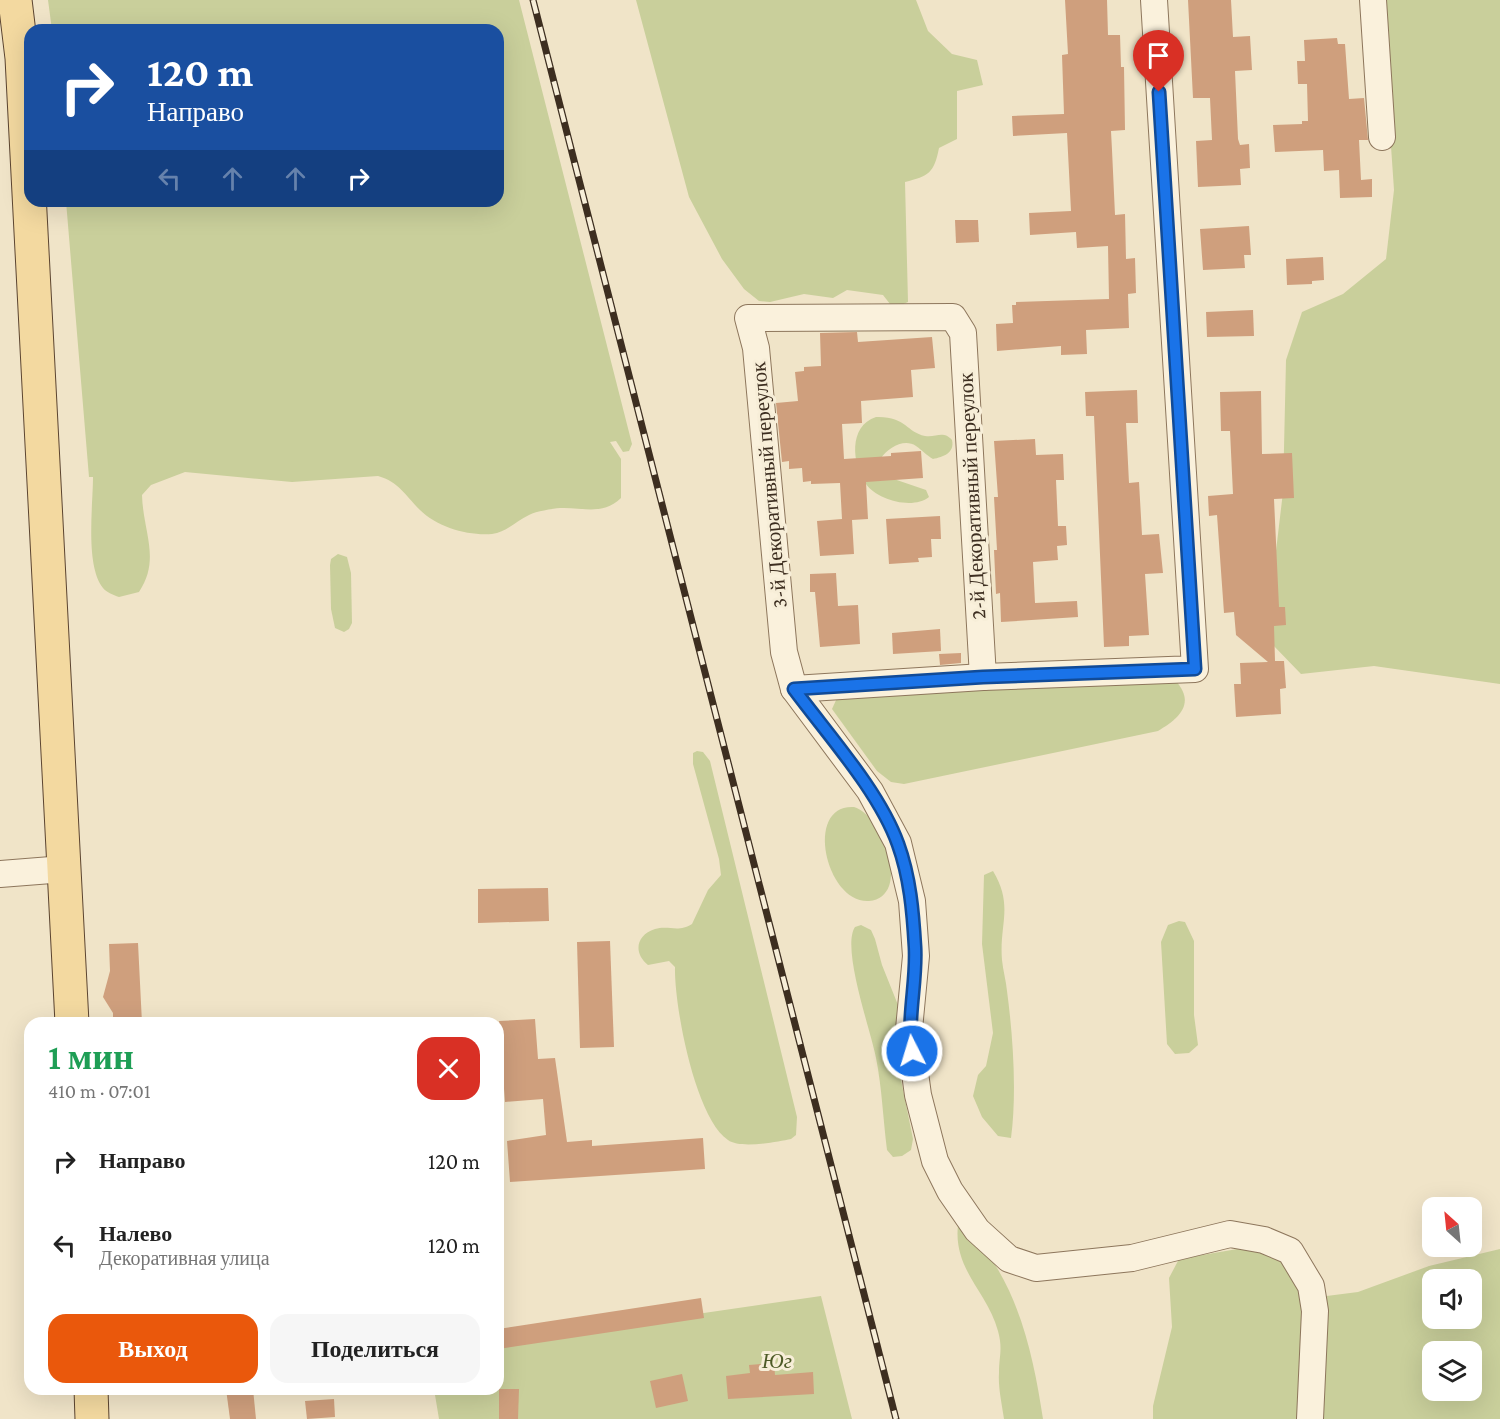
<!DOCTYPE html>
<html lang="ru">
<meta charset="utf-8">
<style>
:root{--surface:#fff;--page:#f6f6f6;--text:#222;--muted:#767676;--accent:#ea580c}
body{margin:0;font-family:"Crimson Pro",serif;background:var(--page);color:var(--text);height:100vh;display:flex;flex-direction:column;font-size:22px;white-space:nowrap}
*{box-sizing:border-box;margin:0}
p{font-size:20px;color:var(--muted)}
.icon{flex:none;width:33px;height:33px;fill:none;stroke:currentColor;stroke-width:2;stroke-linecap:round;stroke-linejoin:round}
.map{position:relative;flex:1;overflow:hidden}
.sheet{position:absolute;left:24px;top:1017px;width:480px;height:378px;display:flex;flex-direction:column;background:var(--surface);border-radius:18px;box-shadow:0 6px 24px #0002}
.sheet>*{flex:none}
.guide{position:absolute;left:24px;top:24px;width:480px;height:183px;border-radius:18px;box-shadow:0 6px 24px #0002;background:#1a4fa0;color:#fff;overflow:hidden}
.needle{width:39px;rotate:333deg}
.buttons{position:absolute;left:1422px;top:1197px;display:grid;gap:12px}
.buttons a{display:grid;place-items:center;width:60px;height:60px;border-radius:12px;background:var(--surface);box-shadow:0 6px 24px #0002;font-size:30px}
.pin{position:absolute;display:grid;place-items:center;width:51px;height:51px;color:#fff;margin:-62px -26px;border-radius:50% 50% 50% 0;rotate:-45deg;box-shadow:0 0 6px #0007}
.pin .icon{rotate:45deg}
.me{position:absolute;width:66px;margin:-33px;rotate:355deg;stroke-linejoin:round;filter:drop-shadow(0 0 4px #0008)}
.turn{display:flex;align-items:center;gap:21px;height:126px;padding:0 24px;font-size:27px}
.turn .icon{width:78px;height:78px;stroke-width:2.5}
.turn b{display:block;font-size:42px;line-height:51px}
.lanes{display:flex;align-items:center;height:57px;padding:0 24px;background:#0003;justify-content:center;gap:30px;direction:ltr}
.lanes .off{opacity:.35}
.round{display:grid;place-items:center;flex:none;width:63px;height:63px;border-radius:18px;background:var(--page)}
.headline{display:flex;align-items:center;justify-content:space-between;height:102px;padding:0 24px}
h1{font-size:36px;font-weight:600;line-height:45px;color:#1e9e55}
.cta{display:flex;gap:12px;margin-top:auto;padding:12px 24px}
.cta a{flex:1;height:69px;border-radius:18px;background:var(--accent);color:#fff;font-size:24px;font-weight:600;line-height:69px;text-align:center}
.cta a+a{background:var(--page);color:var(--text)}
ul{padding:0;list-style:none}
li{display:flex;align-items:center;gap:18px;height:84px;padding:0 24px}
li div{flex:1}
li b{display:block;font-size:22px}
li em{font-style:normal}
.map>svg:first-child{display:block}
.green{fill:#c9cf9b;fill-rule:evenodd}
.building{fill:#cf9f7d}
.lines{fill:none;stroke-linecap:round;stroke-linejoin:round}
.street-casing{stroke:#8d765c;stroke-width:28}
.primary-casing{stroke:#5b4430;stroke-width:35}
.street{stroke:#faf1dc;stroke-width:26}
.primary{stroke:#f3d9a0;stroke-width:33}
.rail-casing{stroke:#3d2e20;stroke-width:7}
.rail{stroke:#f7eed8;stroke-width:4.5;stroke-dasharray:14;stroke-linecap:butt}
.route-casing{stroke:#114b97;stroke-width:15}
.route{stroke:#1a73e8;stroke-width:10}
.labels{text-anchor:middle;stroke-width:6;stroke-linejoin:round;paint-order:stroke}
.street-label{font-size:21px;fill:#3d2e20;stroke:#f7eed8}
.park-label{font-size:21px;font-style:italic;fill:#4d5a26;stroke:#f7eed8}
</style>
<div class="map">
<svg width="1500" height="1419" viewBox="0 0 1500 1419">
<rect width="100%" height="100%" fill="#f0e4c8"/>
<g class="green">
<path d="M48,0H519L632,444L629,451L623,452L616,441L610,442L621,459V498C602,516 583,507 560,508C551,509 537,511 529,515C516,521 507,532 492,534C468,536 437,527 420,510C405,495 399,482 378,476L292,482L185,472L151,485L142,495C143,532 161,559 139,592L119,597C113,595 106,592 103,588C85,565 93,506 93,477H89L66,201H498V30H52Z"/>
<path d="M636,0H916L928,31L952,54L977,60L983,85L957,91V139L939,148C934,173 929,176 905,182L908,302L901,305L890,304L883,295L847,290L833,298L804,294L770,302L759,301L744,289L722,259L689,197Z"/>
<polygon points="1381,0 1500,0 1500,684 1374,666 1301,674 1272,644 1271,593 1283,492 1286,360 1302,312 1343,294 1386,259 1394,190"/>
<path d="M876,417C906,416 906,432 925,436C936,438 943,430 952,440C955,453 943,457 933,459C926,455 922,450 916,446C904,438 888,448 881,458L888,477L926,490L929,497C913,510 877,500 866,484C852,464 848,426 876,417Z"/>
<polygon points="338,554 347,557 351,573 352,623 349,629 344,632 335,628 331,609 330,565 331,559"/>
<path d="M1175,680C1196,703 1180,718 1158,731L904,784L891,782L877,771L832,709L837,698L843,694Z"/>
<path d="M697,751L703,752L710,761L797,1117L796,1135L791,1139C776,1142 740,1149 728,1140C695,1118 674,1005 675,967L669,961L648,965C633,953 636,935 655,929C669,925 678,933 692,924L708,890L721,875L719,859L693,764V753Z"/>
<path d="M854,807C884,816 912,897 869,901C826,904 803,804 854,807Z"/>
<path d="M993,871C1014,906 999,924 1002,960C1003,970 1006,981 1007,991C1013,1036 1017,1093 1011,1138L998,1136L982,1117L973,1096L978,1075L986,1066L993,1033L982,944L984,875Z"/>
<polygon points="1179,921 1185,922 1194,941 1194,1015 1198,1045 1189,1053 1175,1054 1167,1044 1161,942 1168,925"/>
<path d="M861,925L871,930L875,939L882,965L898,1005L895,1036L900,1075L913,1139L911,1150L902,1156L893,1157L887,1150C883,1119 882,1088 876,1058C871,1031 841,948 855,927Z"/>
<path d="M958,1225C969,1228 974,1236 981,1245C1020,1293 1034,1359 1043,1419H1004C1002,1404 998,1388 999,1373C999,1355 1003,1350 998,1331C987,1291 953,1270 958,1225Z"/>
<path d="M1249,1247L1280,1257L1311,1298L1358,1292L1429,1266L1500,1249V1419H1153V1406L1172,1327L1169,1278L1179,1259ZM1432,1280H1472V1318H1432ZM1432,1352H1472V1390H1432Z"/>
<polygon points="821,1296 852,1419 439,1419 434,1389 498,1389 498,1343"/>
</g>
<g class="building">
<polygon points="1065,0 1107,0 1108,35 1120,35 1121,67 1124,67 1125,130 1111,131 1112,150 1115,215 1125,214 1126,259 1135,258 1136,293 1128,294 1129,328 1086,330 1087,354 1061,355 1061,346 997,351 996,324 1013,323 1012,305 1016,305 1016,302 1109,299 1108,246 1077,248 1076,232 1030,235 1029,213 1071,211 1067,133 1013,136 1012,116 1064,114 1062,55 1068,54"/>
<polygon points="1188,0 1231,0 1233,37 1250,36 1252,70 1235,71 1238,139 1240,145 1249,144 1250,168 1240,169 1241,185 1198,187 1196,141 1212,140 1210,98 1193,98"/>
<polygon points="1337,38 1338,44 1345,44 1349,99 1364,98 1368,140 1359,140 1361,180 1372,179 1372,197 1340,198 1339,170 1324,171 1323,150 1275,152 1273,125 1302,124 1302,121 1308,121 1307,84 1298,84 1297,61 1305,61 1304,40"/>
<polygon points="955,220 978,220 979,242 956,243"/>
<polygon points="1249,226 1251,255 1244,255 1245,268 1203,270 1200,229"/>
<polygon points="1323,257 1324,280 1312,281 1312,284 1287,285 1286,259"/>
<polygon points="1253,310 1254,336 1207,337 1206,312"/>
<polygon points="857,332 858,342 932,337 935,368 911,370 913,397 861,401 862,423 842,424 844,459 891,456 891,453 921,451 923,478 866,482 868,519 852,520 854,554 820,556 817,521 842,519 840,483 811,484 811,481 803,482 802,468 789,469 789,461 782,462 776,403 798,401 795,372 804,371 804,367 821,366 820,333"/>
<polygon points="1137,390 1138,423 1126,423 1129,483 1139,482 1142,535 1159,534 1163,573 1145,574 1149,635 1129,636 1129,646 1104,647 1094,416 1086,416 1085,392"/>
<polygon points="1261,391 1262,454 1292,453 1294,498 1274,499 1279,607 1285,607 1286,625 1274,626 1275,661 1284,661 1286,688 1280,689 1281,714 1236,717 1234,684 1241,684 1240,663 1268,662 1236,635 1234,612 1224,613 1217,515 1209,516 1208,496 1233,494 1230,431 1221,431 1220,392"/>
<polygon points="1035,439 1036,455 1063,454 1064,480 1056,480 1058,526 1066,526 1067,545 1057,546 1058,560 1033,562 1035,603 1077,601 1078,617 1001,622 1000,593 996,594 994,550 997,550 994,497 998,497 994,441"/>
<polygon points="940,516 941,539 931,539 932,557 918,558 919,562 889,564 886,519"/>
<polygon points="836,573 838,606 858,605 860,644 820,647 815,592 810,592 810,574"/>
<polygon points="940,629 941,651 893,654 892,633"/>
<polygon points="961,653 961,663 940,665 939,654"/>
<polygon points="548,888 549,921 478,923 478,889"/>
<polygon points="610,941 614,1047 580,1048 577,942"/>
<polygon points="138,943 142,1023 113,1023 113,1013 103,997 110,971 109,944"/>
<polygon points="535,1019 538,1059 555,1058 567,1142 592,1140 592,1146 703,1138 705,1169 510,1182 507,1141 546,1135 543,1099 505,1102 499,1021"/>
<polygon points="701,1298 704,1318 498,1349 498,1329"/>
<polygon points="774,1363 775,1375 813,1372 814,1394 728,1399 726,1376 750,1373 749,1365"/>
<polygon points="682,1374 688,1401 656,1408 650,1381"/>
<polygon points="226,1389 253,1389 256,1419 230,1419"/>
<polygon points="499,1389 519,1389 518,1419 499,1419"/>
<polygon points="334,1399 335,1417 307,1419 305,1401"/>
</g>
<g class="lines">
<g class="street-casing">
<g id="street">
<polyline points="1373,0 1382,137"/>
<polyline points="983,677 963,333 953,317 748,318 756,348 784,652 794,689 870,791 898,843 912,901 916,956 909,1029 918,1095 935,1161 950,1191 977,1230 1009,1259 1036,1268 1132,1258 1230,1234 1264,1240 1290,1251 1311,1286 1315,1311 1310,1419"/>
<polyline points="794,689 983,677 1195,669 1154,0"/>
<polyline points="0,874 64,869"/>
</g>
</g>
<g class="primary-casing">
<g id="primary">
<polyline points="15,0 22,58 72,1023"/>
<polyline points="91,1389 92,1419"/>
</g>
</g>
<use href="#street" class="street"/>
<use href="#primary" class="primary"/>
<g class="rail-casing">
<polyline id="rail" points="533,0 896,1419"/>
</g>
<use href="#rail" class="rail"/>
</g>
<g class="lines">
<g class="route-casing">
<path id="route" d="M912,1051C907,1016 917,982 915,947C913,912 910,877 898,844C879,791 828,735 794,689L983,677L1195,669L1159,92"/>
</g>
<use href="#route" class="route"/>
</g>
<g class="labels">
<g class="street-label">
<text transform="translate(769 485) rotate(-95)" y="7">3-й Декоративный переулок</text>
<text transform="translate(972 496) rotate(-93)" y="7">2-й Декоративный переулок</text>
</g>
<g class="park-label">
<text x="777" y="1368">Юг</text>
</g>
</g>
</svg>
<div class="buttons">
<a><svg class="needle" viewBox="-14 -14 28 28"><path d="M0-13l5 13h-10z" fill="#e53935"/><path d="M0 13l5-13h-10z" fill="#767676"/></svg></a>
<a><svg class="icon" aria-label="sound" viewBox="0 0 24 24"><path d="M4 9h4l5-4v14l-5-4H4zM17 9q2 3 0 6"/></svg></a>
<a><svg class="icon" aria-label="layers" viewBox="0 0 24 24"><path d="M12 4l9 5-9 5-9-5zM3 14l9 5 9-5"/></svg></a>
</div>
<div class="pin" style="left:1159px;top:92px;background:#d93025"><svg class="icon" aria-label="arrive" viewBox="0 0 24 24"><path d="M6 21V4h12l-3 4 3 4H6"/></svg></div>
<svg class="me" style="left:912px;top:1051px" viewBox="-20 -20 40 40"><circle r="17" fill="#1a73e8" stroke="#fff" stroke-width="3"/><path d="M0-11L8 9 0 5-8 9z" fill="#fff"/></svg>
<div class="guide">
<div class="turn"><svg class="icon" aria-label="right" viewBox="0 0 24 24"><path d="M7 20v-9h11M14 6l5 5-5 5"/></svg><div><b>120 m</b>Направо</div></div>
<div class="lanes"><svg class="icon off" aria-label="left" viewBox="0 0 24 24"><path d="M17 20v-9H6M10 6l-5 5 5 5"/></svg><svg class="icon off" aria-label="ahead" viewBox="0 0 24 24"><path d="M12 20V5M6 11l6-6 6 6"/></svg><svg class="icon off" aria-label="ahead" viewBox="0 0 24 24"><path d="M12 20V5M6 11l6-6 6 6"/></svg><svg class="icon" aria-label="right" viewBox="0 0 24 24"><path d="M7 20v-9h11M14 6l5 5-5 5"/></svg></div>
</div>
<section class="sheet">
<div class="headline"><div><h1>1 мин</h1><p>410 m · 07:01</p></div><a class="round" style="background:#d93025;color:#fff"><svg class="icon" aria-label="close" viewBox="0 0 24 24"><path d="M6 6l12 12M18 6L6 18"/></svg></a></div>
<ul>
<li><svg class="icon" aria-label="right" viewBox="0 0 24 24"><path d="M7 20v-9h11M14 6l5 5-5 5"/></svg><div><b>Направо</b></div><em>120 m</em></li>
<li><svg class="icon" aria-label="left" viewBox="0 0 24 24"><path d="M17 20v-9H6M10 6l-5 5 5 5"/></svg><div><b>Налево</b><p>Декоративная улица</p></div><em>120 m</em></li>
</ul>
<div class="cta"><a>Выход</a><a>Поделиться</a></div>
</section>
</div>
